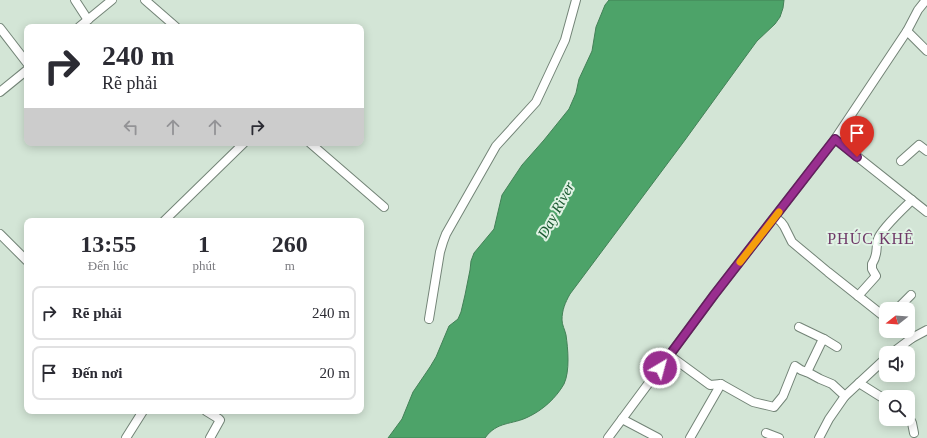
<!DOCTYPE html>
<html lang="vi">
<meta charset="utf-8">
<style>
:root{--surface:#fff;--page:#f2f2f3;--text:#2b2b33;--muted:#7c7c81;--line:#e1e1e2}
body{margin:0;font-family:"Times New Roman",serif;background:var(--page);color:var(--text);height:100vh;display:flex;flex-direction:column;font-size:15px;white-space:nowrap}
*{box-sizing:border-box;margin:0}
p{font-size:13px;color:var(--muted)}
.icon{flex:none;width:22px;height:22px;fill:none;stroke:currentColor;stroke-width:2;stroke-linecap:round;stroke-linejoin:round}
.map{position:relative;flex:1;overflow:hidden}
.sheet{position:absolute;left:24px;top:218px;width:340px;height:196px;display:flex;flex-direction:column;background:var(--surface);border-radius:8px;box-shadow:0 2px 10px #0003}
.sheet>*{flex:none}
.guide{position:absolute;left:24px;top:24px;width:340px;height:122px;border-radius:8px;box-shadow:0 2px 10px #0003;background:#fff;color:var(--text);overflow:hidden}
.needle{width:26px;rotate:253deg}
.fabs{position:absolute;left:879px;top:302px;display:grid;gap:8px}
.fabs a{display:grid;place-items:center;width:36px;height:36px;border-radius:8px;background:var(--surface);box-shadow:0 2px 10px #0003;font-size:20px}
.pin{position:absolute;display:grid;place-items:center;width:34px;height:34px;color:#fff;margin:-41px -17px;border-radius:50% 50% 50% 0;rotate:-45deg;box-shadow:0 0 4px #0007}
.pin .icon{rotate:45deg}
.me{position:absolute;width:44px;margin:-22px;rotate:37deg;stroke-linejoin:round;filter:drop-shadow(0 0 3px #0008)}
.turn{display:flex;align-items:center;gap:14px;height:84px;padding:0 12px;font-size:18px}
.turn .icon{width:52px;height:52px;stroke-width:2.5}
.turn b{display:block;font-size:28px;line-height:34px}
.lanes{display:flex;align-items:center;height:38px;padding:0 12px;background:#0003;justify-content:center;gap:20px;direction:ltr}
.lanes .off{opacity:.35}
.eta{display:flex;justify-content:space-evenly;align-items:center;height:68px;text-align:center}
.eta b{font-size:24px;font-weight:700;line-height:28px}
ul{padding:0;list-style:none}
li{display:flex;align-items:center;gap:12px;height:54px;margin:0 8px 6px;padding:0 4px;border:2px solid var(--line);border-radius:8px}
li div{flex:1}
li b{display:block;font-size:15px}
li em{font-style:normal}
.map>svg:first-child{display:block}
.water{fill:#4da369;stroke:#438157}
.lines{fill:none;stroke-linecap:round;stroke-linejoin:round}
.minor-casing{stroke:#738477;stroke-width:10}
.minor{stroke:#fff;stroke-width:8}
.route-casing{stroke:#631e5d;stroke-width:10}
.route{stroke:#992e8f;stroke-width:7}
.slow{stroke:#f59e0b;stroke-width:7}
.labels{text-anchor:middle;stroke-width:4;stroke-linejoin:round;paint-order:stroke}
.water-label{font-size:15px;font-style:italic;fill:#1a5830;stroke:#e0f2e4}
.quarter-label{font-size:16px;letter-spacing:1px;fill:#6e3867;stroke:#e0f2e4}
</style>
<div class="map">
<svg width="927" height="438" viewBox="0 0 927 438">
<rect width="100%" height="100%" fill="#d3e5d6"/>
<path class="water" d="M609,0H784L783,8L780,17L775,24L757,41L746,56L685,140L570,294C565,303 562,310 562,320C562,325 565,330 566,335C568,349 570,371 564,384C556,398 543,410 528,417C512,425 497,421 485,438H388L402,419L413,392L430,367L436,357L449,326L458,319L461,312L465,295L470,270L471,261L474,253L494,229L502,195L522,165L544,140L569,109L576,93L579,79L592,51L596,27L605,5Z"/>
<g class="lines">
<g class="minor-casing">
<g id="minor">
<polyline points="75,0 88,20"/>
<polyline points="145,0 176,27"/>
<polyline points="79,27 112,0"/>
<polyline points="0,28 27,63"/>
<polyline points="907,31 927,51"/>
<polyline points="0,92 27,70"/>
<polyline points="835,139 927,212"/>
<polyline points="310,143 384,207"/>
<polyline points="901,161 919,145 927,151"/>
<polyline points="775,217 781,222 784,226 792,242 828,272 886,318"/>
<polyline points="164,221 244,143"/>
<polyline points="0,234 27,261"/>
<path d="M858,296L876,276L872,269V264C879,253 875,249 878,239C881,229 904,208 912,200"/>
<polyline points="897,309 911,295"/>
<polyline points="429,319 440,252 443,242 446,234 496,146 536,102 565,40 576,0"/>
<polyline points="799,327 824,339"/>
<polyline points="903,331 912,338"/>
<polyline points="892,353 912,338 927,330"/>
<polyline points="669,355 710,385 721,384 753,402 770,406 774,407 783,396 795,366 801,370 809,373 820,379 832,384 845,396"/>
<polyline points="807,372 821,343 824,339 837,347"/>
<polyline points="859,383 886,400"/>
<polyline points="206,411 219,419 220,420 210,438"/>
<polyline points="908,415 912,423 914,433"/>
<polyline points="622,419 658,438"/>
<polyline points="766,433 779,438"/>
<polyline points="126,438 143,411"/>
<polyline points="608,438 714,295 835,139 907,31 918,10 926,0"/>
<polyline points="690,438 721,384"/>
<polyline points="819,438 829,419 845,396 886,358"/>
</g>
</g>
<use href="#minor" class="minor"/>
</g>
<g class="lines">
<g class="route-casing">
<polyline id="route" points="660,368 714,295 835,139 857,157"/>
</g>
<use href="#route" class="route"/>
<polyline class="slow" points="740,262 779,212"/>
</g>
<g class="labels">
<g class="water-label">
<text transform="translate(556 210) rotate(-62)" y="5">Day River</text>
</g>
<g class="quarter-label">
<text x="871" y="244">PHÚC KHÊ</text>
</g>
</g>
</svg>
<div class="fabs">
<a><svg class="needle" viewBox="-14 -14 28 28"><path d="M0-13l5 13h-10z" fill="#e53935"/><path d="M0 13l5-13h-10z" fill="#7c7c81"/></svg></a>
<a><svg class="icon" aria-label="sound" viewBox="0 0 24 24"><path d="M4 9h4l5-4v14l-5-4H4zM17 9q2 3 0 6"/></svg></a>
<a><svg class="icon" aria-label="search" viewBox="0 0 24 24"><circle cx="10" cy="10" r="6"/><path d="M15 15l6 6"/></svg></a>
</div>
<div class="pin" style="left:857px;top:157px;background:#d93025"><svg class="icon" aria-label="arrive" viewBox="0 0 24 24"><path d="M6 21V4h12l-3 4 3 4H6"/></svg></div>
<svg class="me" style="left:660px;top:368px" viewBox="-20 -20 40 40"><circle r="17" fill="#992e8f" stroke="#fff" stroke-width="3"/><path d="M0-11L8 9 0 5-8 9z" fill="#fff"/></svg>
<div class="guide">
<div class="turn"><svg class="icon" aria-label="right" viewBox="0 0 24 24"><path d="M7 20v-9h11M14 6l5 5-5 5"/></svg><div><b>240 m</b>Rẽ phải</div></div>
<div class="lanes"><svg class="icon off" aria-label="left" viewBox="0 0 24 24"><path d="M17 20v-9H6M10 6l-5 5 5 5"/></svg><svg class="icon off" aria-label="ahead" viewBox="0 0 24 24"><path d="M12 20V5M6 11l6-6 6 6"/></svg><svg class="icon off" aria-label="ahead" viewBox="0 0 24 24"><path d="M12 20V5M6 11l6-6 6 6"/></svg><svg class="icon" aria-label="right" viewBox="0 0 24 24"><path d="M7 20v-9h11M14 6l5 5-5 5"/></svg></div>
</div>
<section class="sheet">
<div class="eta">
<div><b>13:55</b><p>Đến lúc</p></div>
<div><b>1</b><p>phút</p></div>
<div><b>260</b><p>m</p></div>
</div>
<ul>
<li><svg class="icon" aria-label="right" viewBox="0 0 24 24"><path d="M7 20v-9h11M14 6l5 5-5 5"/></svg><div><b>Rẽ phải</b></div><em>240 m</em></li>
<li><svg class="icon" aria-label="arrive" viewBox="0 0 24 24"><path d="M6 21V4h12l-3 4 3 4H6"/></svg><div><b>Đến nơi</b></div><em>20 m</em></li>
</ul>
</section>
</div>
